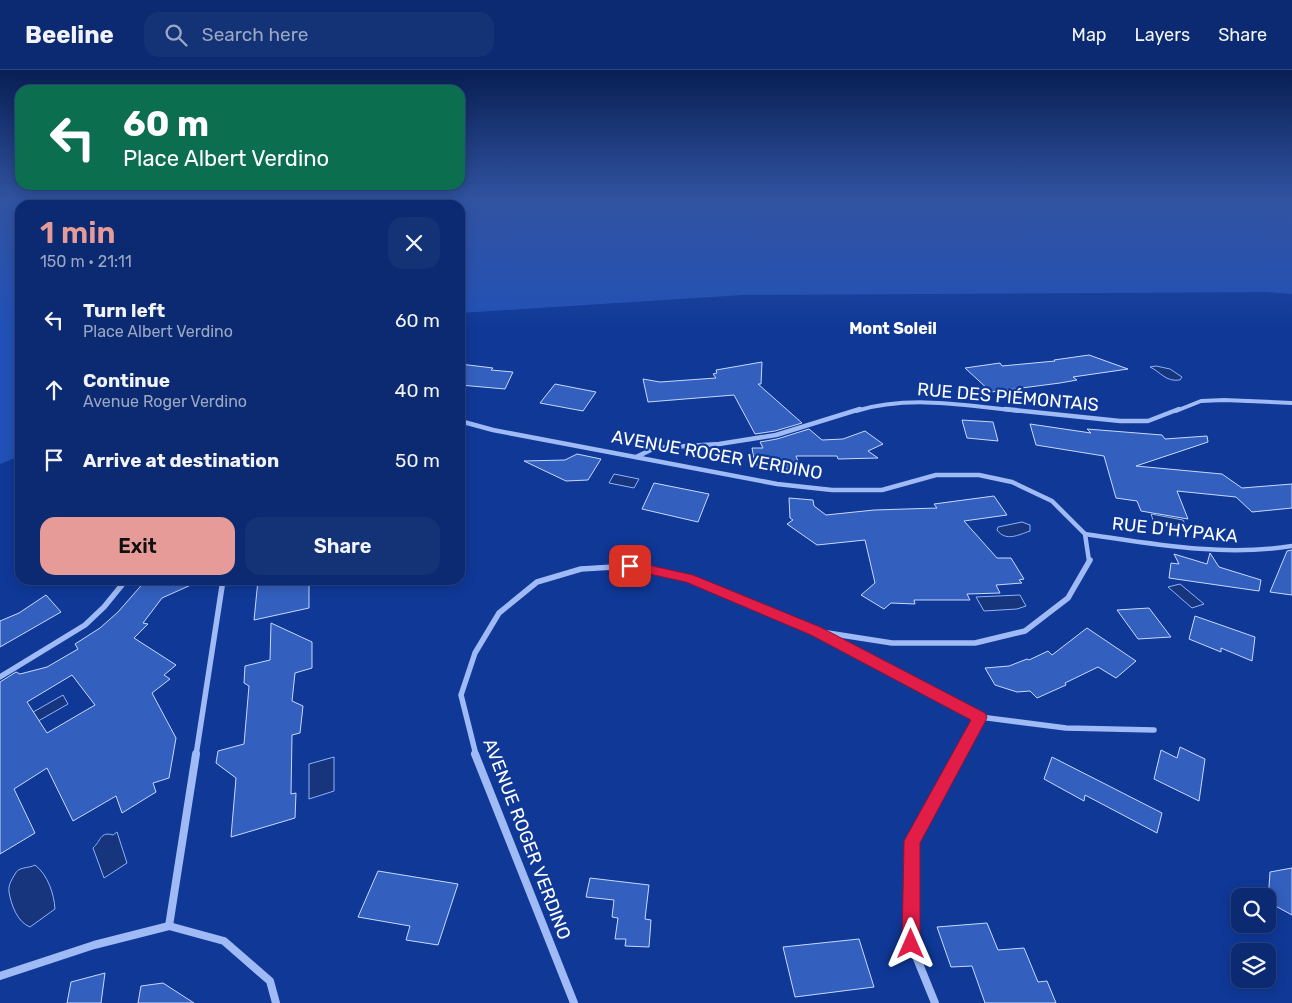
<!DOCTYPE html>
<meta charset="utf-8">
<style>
:root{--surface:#0b2a71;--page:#143276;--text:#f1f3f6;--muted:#9aa7c3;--line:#2b4684;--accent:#e69b98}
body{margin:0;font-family:Rubik,sans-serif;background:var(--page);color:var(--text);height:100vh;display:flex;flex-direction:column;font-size:19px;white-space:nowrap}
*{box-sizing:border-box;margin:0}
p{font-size:16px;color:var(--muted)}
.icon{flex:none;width:28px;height:28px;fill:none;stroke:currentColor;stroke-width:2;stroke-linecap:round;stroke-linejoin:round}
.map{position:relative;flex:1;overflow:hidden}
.side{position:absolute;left:15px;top:130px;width:450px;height:385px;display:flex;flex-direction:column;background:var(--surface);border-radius:15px;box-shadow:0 2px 12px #0003,0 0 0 1px var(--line)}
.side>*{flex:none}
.guide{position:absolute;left:15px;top:15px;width:450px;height:105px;border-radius:15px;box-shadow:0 2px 12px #0003,0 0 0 1px var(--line);background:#0b6e4f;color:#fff;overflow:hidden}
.controls{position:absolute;left:1231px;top:818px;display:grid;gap:10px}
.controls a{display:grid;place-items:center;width:45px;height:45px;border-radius:10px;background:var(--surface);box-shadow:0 2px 12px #0003,0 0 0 1px var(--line);font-size:25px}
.pin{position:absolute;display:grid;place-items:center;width:42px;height:42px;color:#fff;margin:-21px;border-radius:10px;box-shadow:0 2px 8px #0006}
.me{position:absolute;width:55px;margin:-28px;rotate:0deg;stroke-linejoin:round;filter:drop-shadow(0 0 4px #0008)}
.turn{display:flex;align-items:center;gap:18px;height:105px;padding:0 25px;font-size:22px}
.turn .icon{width:65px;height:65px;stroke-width:2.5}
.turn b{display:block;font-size:35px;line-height:42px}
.round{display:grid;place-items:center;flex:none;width:52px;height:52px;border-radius:15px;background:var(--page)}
.head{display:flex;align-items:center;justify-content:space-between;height:85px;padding:0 25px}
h1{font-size:30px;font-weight:600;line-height:38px;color:var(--accent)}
.action{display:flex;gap:10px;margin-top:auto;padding:10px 25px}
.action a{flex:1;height:58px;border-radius:15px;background:var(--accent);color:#111;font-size:20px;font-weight:600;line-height:58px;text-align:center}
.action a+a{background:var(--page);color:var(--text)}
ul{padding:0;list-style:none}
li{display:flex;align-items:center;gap:15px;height:70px;padding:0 25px}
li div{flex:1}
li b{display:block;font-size:19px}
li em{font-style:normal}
header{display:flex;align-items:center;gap:30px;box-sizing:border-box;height:70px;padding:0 25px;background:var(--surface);border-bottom:1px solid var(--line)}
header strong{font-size:24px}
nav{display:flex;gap:28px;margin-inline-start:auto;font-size:18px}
.search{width:350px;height:45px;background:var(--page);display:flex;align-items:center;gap:12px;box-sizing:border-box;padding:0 18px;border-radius:15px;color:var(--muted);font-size:19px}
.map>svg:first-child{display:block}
.green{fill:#2151b7}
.water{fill:#16357d;stroke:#90b2f8}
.building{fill:#335fbe;stroke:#c7d9fe;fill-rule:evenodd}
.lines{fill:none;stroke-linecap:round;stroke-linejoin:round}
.minor-far3{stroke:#9fbaf4;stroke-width:4}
.minor-far2{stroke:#9fbaf4;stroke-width:4.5}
.minor-far1{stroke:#9fbaf4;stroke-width:5.5}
.minor{stroke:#9fbaf4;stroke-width:8}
.route{fill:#e11d48;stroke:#92132f}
.labels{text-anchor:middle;stroke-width:4.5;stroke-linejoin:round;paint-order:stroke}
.far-neighbourhood-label{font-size:16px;font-weight:bold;fill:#fff;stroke:#0f3897}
.street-label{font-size:18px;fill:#fff;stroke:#0f3897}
</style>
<header>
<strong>Beeline</strong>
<div class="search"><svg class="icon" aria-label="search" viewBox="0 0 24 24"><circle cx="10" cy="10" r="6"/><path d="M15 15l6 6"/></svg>Search here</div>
<nav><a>Map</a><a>Layers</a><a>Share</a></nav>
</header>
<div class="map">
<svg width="1292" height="933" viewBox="0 0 1292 933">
<rect width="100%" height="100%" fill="#0f3897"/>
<polygon class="green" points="0,131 1292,131 1292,224 1265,222 743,225 460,243 460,135 20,135 20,386 0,394"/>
<g class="water">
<path d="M1156,296L1170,299L1182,307L1180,310C1165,312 1161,302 1150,297Z"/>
<polygon points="614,404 639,409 634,418 609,413"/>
<polygon points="1151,444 1183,450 1187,458 1154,453"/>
<path d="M1022,452L1030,455V461C1018,465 1006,472 997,460L998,457Z"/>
<polygon points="1180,514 1204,534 1192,538 1168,517"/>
<polygon points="1020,525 1026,536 1017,539 984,541 976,527"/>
<polygon points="63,625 68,634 33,654 28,645"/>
<polygon points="334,687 334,721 309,729 309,694"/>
<path d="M117,762L127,793L104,808L93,778C101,771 100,761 113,765Z"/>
<path d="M35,795C48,805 54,824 55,839L30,857C17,852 11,834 9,822C8,815 12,809 15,804C19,796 28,799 35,795Z"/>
</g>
<g class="building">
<polygon points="1089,285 1128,299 1073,307 1077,310 1060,313 991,322 965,298 1000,293 1002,296 1055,291 1054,290"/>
<polygon points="762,292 761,314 758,314 802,353 775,361 755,364 734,325 648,332 643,309 660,312 716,308 713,304 717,303 716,300"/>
<polygon points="460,294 493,298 491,300 513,302 505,319 460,315"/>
<polygon points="555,314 596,322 583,341 540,333"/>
<polygon points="962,350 993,352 998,371 967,368"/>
<polygon points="1030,354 1091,363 1087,359 1162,365 1165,369 1207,366 1208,372 1136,396 1222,404 1242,418 1292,414 1292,438 1252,442 1236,427 1177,421 1188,449 1141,441 1137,431 1116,428 1104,386 1036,375"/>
<polygon points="809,359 822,370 843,369 865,361 883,374 868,381 878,388 838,389 837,386 796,386 799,394 788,394 789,399 770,399 769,395 755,395 752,378 763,378 760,372 777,369"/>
<polygon points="577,384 601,389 588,410 566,411 524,391 565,390"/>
<polygon points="654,413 709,424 698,452 642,439"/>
<polygon points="994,426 1007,445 964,451 997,488 1011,488 1024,509 1019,510 1022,513 996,515 1000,523 967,524 970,530 914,530 915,534 891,533 884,539 861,525 875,513 865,470 817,475 787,454 793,450 790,448 789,428 813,430 814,436 826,445 874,440 937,438 934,434"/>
<polygon points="1292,480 1292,525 1270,522 1287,481"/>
<polygon points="1210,483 1219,497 1261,510 1259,521 1169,508 1171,493 1179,494 1174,484 1207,494"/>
<path d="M146,510H202L162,528L143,553L148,554L134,568L176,595L164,605L170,609L152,623L176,668L169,708L153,713L156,722L122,743L116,726L73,751L47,698L14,719L35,763L0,784V612L16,602L20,604L47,597L78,579L75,574L100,558L118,542ZM72,605L95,635L47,663L27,632Z"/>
<polygon points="258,510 283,510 283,515 309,510 309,538 254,550"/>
<polygon points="46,525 61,542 0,577 0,551 19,543"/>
<polygon points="1149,538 1171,567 1138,569 1117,540"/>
<polygon points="1195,546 1255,567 1252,591 1221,578 1221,582 1189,569"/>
<polygon points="271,553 312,572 312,598 295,603 292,631 303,636 300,663 292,665 291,724 296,723 295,748 231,767 236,708 216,693 218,681 244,674 249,616 244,613 245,596 270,590"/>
<polygon points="1087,558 1136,591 1116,608 1098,597 1065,613 1066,615 1037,628 1030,621 1017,622 995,615 985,598 1009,596 1027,589 1029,590 1048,581 1052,585"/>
<polygon points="1180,677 1205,689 1199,731 1154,709 1161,680 1177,688"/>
<polygon points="1052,687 1162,743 1157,763 1085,725 1084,731 1044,709"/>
<polygon points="1292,798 1292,845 1268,832 1270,802"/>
<polygon points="378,801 458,814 438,875 406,870 410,856 358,847"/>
<polygon points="590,808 649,815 645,849 651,850 649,877 625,876 626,869 615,869 618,848 612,847 614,830 586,827"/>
<polygon points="987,853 998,880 1024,878 1038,912 1047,911 1056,933 985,933 972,896 951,897 937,857"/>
<polygon points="859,869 874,917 795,927 783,877"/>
<polygon points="105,903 101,933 67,933 71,912"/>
<polygon points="163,913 194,933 138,933 141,916"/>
</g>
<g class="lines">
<g class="minor-far3">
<path d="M856,341C908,325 964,335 1018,341"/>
<polyline points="1176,341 1201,331 1224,330 1292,333"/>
</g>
<g class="minor-far2">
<polyline points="1005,339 1120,351 1148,351 1179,339"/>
<polyline points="460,351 493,360 777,414 832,420 882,420 936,405 979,405 1012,412 1052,431 1085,464 1089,491"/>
<polyline points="636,387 655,378 719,374 776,365 860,339"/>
<path d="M1085,464C1154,474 1222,487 1292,476"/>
</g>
<g class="minor-far1">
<polyline points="820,564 980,647 1066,658 1154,660"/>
<polyline points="0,607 85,555 104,537 126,510"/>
<polyline points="196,685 223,510"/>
<polyline points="476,685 461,625 475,583 499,543 537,512 581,499 630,496 689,508 815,561 892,573 975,573 1025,561 1068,528 1090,490"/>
<polyline points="959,685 980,647"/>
</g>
<g class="minor">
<polyline points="475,684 574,933"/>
<polyline points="169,856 196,684"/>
<polyline points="0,906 94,875 169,856 224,871 270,911 276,933"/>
<polyline points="935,933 911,874 912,771 960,684"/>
</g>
</g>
<linearGradient id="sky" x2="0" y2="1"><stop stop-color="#081f53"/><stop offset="0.5" stop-color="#3153a1"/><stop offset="1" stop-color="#3153a1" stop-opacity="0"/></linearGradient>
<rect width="1292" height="261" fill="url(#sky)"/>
<polygon class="route" points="630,491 693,505 820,557 985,643 987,647 985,652 920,773 920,874 918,881 911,883 905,881 902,874 904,771 971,650 811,565 686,512 626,499 624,496 626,493"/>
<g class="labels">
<g class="far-neighbourhood-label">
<text x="893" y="264">Mont Soleil</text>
</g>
<g class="street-label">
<text transform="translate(1008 327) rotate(5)" y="6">RUE DES PIÉMONTAIS</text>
<text transform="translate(717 385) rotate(10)" y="6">AVENUE ROGER VERDINO</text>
<text transform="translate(1175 460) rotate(6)" y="6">RUE D'HYPAKA</text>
<text transform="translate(527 769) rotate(69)" y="6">AVENUE ROGER VERDINO</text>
</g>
</g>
</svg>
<div class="controls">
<a><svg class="icon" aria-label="search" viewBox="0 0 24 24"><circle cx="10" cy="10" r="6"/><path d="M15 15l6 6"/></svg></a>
<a><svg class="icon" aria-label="layers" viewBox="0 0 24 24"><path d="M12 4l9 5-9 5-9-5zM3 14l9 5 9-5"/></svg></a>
</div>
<div class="pin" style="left:630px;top:496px;background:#d93025"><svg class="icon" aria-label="arrive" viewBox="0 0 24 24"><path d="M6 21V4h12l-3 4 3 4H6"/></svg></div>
<svg class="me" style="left:911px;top:874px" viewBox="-20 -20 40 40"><path d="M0-17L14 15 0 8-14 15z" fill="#e11d48" stroke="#fff" stroke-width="4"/></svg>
<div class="guide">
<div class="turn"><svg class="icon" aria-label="left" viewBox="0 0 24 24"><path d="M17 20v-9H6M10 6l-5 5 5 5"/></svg><div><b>60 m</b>Place Albert Verdino</div></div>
</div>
<section class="side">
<div class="head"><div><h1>1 min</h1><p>150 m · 21:11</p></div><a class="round"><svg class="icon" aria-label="close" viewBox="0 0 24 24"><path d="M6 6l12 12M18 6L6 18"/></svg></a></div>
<ul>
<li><svg class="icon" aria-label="left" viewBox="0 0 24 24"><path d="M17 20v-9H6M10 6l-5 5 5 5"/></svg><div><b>Turn left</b><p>Place Albert Verdino</p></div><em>60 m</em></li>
<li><svg class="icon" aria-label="ahead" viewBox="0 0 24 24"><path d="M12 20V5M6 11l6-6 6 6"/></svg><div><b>Continue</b><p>Avenue Roger Verdino</p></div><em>40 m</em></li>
<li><svg class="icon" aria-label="arrive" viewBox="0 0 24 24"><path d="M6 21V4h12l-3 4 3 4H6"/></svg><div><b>Arrive at destination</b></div><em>50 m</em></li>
</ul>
<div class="action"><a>Exit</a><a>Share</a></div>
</section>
</div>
